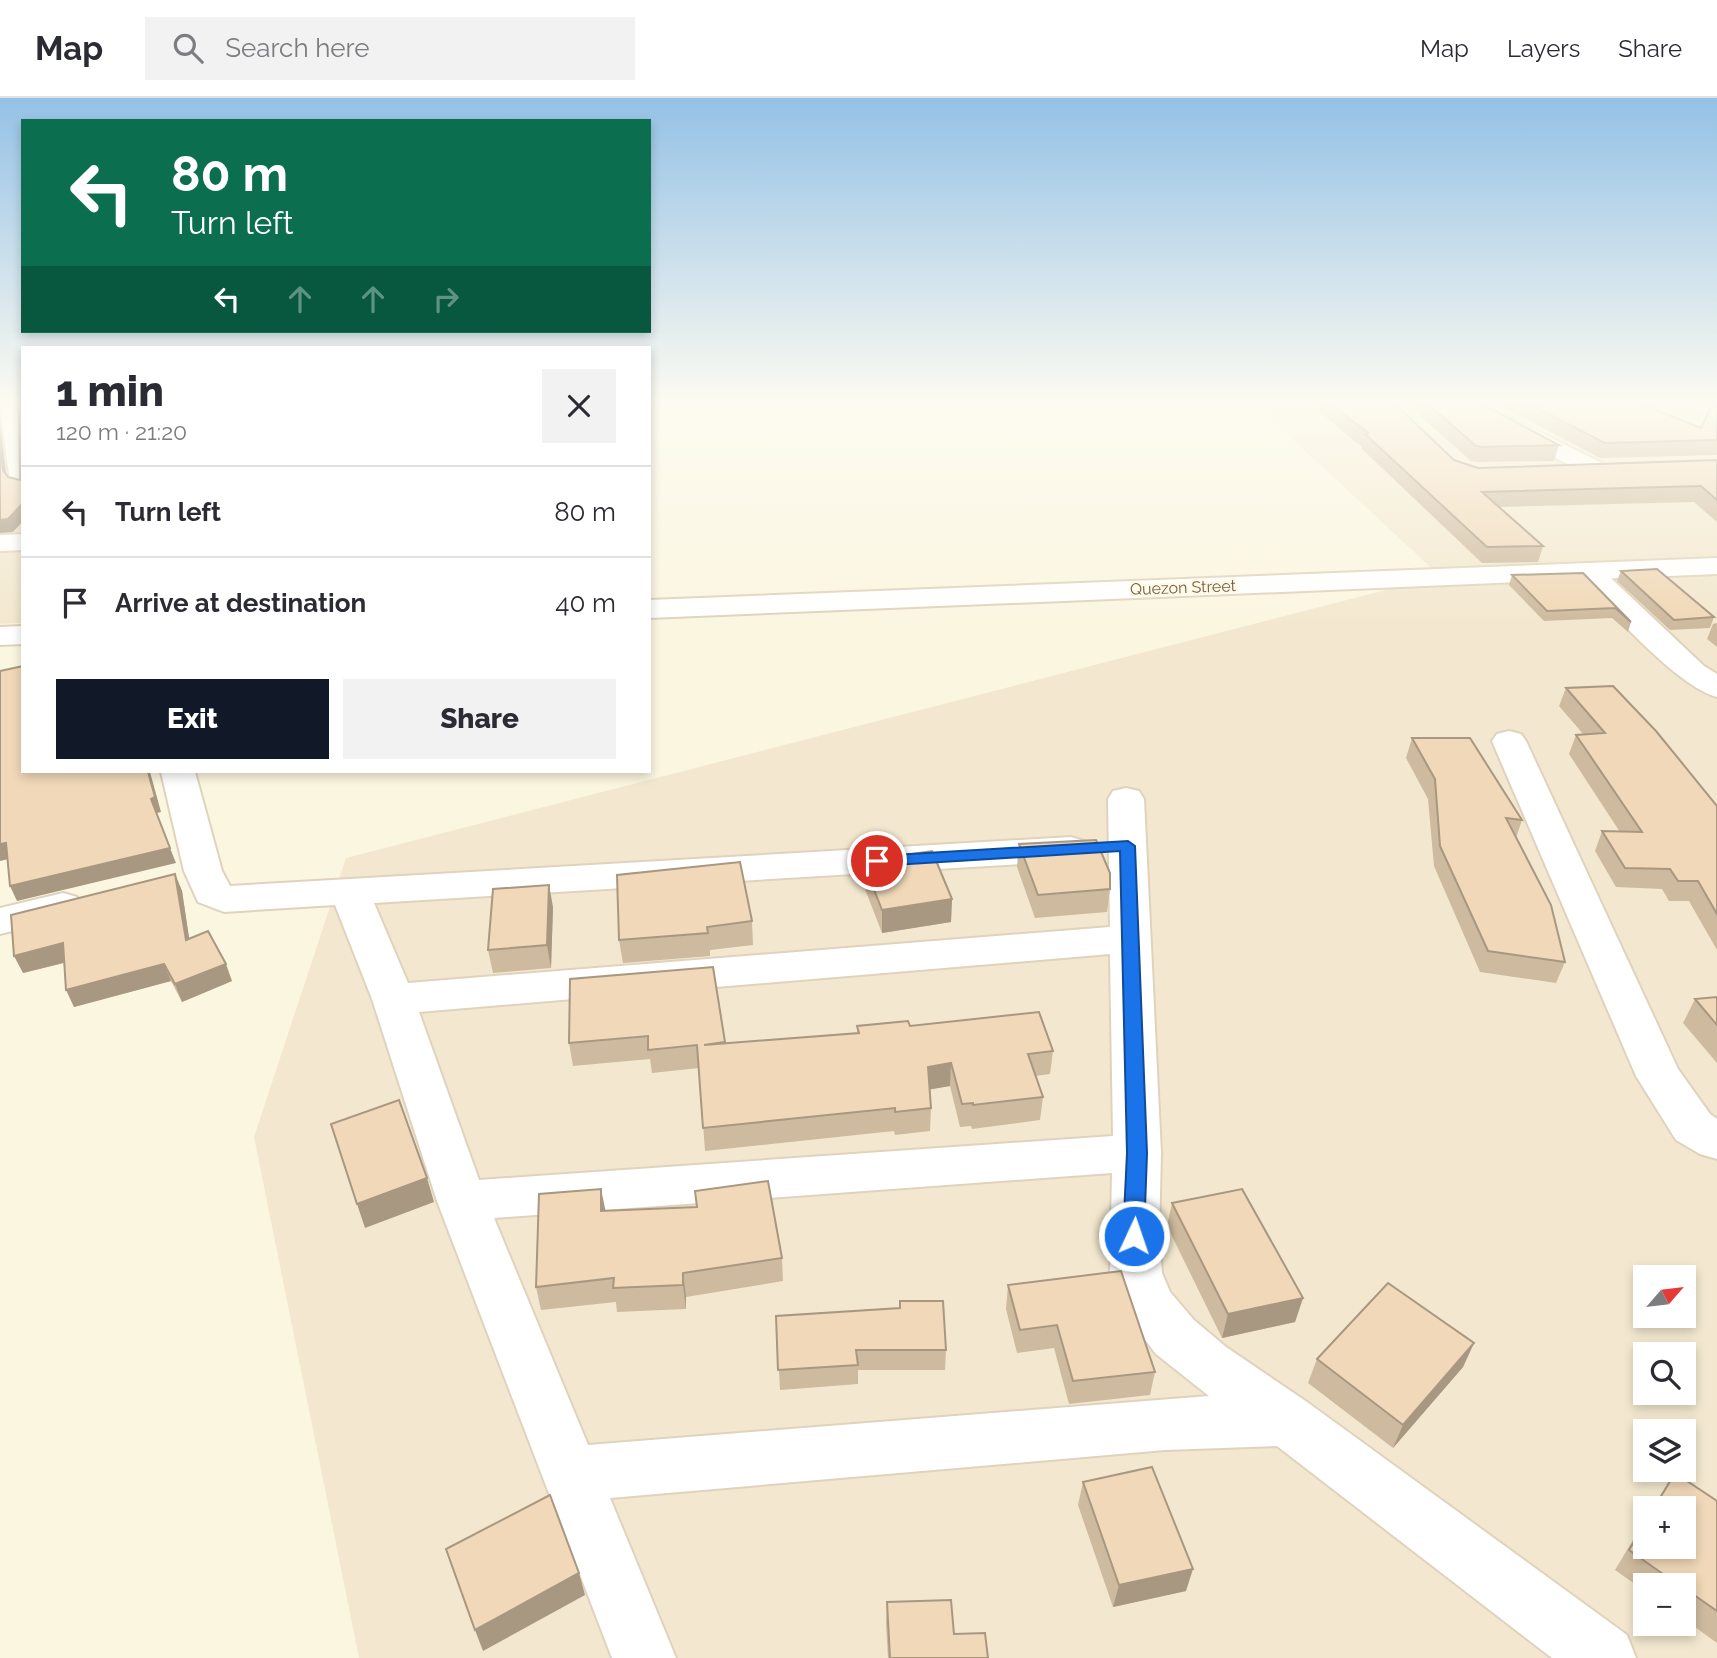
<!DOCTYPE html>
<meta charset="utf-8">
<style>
:root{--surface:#fff;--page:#f2f2f3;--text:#2b2b33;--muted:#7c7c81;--line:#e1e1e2;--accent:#111827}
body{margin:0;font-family:Raleway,sans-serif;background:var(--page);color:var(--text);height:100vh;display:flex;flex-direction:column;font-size:26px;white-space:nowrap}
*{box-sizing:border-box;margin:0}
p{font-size:23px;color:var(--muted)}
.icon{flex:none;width:38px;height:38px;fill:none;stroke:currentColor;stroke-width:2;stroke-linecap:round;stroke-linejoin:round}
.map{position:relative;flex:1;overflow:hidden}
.sheet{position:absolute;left:21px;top:248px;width:630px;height:427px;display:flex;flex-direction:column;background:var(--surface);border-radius:0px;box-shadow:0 4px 10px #0003}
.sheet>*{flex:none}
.hud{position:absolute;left:21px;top:21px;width:630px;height:214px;border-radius:0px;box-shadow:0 4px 10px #0003;background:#0b6e4f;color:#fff;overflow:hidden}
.needle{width:46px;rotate:62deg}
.tools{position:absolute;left:1633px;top:1167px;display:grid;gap:14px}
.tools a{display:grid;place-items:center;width:63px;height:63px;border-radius:0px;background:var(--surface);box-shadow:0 4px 10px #0003;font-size:35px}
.pin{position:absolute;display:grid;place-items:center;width:60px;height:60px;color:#fff;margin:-30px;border:4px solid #fff;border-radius:50%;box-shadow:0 2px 7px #0007}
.me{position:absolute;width:77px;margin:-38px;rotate:3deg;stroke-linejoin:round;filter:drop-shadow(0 0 5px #0008)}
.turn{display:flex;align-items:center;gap:24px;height:147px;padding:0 35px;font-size:32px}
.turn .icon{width:91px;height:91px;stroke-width:2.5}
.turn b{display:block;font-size:49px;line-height:60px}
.lanes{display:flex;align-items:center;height:66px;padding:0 35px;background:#0003;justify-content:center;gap:35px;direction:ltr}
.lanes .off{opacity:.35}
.round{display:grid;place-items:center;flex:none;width:74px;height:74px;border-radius:0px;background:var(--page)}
.head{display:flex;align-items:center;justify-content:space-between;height:119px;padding:0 35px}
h1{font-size:42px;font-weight:800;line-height:52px}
.primary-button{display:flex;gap:14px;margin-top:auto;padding:14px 35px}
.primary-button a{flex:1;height:80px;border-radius:0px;background:var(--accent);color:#fff;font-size:28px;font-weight:800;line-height:80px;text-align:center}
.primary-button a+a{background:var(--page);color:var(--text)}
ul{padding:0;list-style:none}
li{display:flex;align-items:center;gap:21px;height:91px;padding:0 35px;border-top:2px solid var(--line)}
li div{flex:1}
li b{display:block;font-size:26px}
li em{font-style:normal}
header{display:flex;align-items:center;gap:42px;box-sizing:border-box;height:98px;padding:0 35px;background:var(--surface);border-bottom:2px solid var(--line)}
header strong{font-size:33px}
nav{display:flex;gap:38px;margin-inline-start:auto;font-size:24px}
.search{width:490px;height:63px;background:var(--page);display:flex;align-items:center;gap:18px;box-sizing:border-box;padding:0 24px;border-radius:0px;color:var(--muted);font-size:26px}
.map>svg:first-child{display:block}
.residential{fill:#f3e8cf;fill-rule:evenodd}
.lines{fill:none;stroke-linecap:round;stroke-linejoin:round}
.minor-casing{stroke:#dfd3bd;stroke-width:4}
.tertiary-casing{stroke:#dfd3bd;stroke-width:4}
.minor{fill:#fff;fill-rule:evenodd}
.tertiary{fill:#fff;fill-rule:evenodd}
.wall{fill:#ceba9e}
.shaded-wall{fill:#a89781}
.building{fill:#f0d8b8;stroke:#a89781;stroke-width:2}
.route{fill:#1a73e8;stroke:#114b97;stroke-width:2}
.labels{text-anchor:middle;stroke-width:5;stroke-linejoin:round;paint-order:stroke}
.far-street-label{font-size:16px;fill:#725e48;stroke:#fff9e6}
</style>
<header>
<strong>Map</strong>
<div class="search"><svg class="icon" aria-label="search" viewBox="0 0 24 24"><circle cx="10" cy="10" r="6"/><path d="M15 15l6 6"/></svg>Search here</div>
<nav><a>Map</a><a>Layers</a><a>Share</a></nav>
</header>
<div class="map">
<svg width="1717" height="1560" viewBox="0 0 1717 1560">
<rect width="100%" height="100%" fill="#fbf6e0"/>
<g class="residential">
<polygon points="0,307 23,307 23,525 0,526"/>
<path d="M1256,307H1717V1560H359L254,1039L346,760L1440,478ZM1645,1180H1684V1218H1645ZM1645,1256H1684V1295H1645ZM1645,1334H1684V1372H1645ZM1645,1410H1684V1449H1645ZM1645,1488H1684V1526H1645Z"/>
</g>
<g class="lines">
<g class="minor-casing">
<g id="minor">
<polygon points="0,307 21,307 23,392 14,389 10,384"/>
<polygon points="1511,320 1602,365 1605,370 1602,375 1593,377 1584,375 1503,332 1499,327 1503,322"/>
<polygon points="23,436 23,452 0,453 0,437"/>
<path d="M1587,465L1597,467L1704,568L1717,576V599C1676,588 1610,511 1577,479L1573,473L1577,467Z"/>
<polygon points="1509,633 1521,636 1526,643 1678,971 1710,1016 1717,1021 1717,1061 1700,1056 1676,1042 1636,978 1492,643 1497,636"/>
<path d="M161,674H195L222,773L230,788L1071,739L1084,743L1090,751L1084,759L1071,763L374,805L408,885L1110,829L1108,701L1113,693L1126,690L1139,693L1144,701L1161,1055L1159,1138L1162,1175L1170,1194L1194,1222L1226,1249L1307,1304L1627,1537L1636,1560H1552L1277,1348L1165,1352L610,1400L676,1560H612L437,1103L372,901L335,807L224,814L198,804L184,773ZM1110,856L1113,1038L479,1082L419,914ZM1112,1075L1110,1175L1125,1209L1132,1225L1156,1256L1209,1298L588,1347L494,1120Z"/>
<polygon points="63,795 77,799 83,808 77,817 0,836 0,810"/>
</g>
</g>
<g class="tertiary-casing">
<g id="tertiary">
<polygon points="1692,307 1717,307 1717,320 1695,312"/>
<polygon points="1717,460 1717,476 649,520 649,502"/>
<polygon points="23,528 23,546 0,547 0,529"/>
</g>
</g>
<use href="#minor" class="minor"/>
<use href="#tertiary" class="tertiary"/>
</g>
<g class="wall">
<polygon points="1313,307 1396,307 1454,362 1478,370 1717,362 1717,424 1694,404 1499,409 1543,448 1538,464 1482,465 1362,351 1362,349 1323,317"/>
<polygon points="1408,307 1484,307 1559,347 1554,363 1477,364 1471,363"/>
<polygon points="1499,307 1644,307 1701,330 1717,307 1717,357 1600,360"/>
<polygon points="1621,473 1714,519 1710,530 1670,532 1617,483"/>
<polygon points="1583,475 1631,524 1628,534 1612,520 1544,523 1509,487 1512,477"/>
<polygon points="1717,525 1717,549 1707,541 1713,526"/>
<polygon points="1566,590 1717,708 1717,852 1689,803 1669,803 1662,791 1616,789 1595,753 1602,733 1620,734 1569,656 1576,637 1584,637 1559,608"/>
<polygon points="1412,640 1522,722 1516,740 1565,864 1556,885 1480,874 1434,768 1428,701 1406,660"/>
<polygon points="1019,746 1110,791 1107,814 1035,820 1017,769"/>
<polygon points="863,763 952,801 951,824 882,835 863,786"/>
<polygon points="175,776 182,793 189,840 232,883 182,904 171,883 74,909 64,865 23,875"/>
<polygon points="617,777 752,823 753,847 710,852 710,858 623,865 619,842"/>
<polygon points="553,809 551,870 493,875 488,852"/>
<polygon points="570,881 725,945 857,935 857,928 910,928 1053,953 1050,976 1035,978 1043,999 1040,1022 972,1031 971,1028 960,1029 950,988 930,991 931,1010 930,1033 895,1037 894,1033 705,1053 699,970 652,975 650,961 573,968 569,945"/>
<polygon points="1717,899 1717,965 1683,925 1695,901"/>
<polygon points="1172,1105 1303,1200 1295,1224 1222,1240 1167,1128"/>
<polygon points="605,1113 782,1160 783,1183 686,1199 686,1211 617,1214 616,1204 541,1212 536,1189"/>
<polygon points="1008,1187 1155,1274 1150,1297 1069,1306 1054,1250 1017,1255 1006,1211"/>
<polygon points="776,1218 946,1252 945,1272 858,1272 858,1286 780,1292"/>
<polygon points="1474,1245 1463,1269 1393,1350 1308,1285 1317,1261"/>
<polygon points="1675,1375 1717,1403 1717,1545 1684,1521 1684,1488 1645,1488 1645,1493 1615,1472 1645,1422 1645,1449 1684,1410 1652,1410"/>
<polygon points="1083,1384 1186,1493 1113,1509 1078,1407"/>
<polygon points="887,1504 954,1536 988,1560 888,1560 886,1526"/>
</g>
<g class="shaded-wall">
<polygon points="0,322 7,384 3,372 0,349"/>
<polygon points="23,405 23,423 13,434 0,435 0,422"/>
<polygon points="148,674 150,674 161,714 157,715 151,701"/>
<polygon points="6,745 13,760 0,763 0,746"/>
<polygon points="170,750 176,765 17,803 10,788"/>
<polygon points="175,776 182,793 192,859 186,842"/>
<polygon points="549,787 553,809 551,870 547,847"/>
<polygon points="952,801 951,824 882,835 882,812"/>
<polygon points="63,845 71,863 23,875 14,858"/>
<polygon points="164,866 171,883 74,909 66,892"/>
<polygon points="226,866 232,883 182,904 175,886"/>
<polygon points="951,965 950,988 927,992 928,969"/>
<polygon points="427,1080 434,1104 365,1130 357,1106"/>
<polygon points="601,1091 606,1115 601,1113"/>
<polygon points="683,1175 686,1199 686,1211 683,1187"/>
<polygon points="1303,1200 1295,1224 1222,1240 1228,1216"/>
<polygon points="1474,1245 1463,1269 1393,1350 1403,1327"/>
<polygon points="1193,1471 1186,1493 1113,1509 1119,1487"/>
<polygon points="579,1475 585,1497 483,1553 475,1532"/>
</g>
<g class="building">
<polygon points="19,307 23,307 23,405 8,421 0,422 0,349 3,372 8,379 20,382"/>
<polygon points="1332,307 1396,307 1454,362 1478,370 1717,362 1717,402 1701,388 1482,394 1543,448 1487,449 1365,336 1368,335"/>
<polygon points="1429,307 1484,307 1559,347 1482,349 1476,348"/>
<polygon points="1531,307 1644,307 1701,330 1712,307 1717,307 1717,342 1605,345"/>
<polygon points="1657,471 1714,519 1674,522 1621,473"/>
<polygon points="1583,475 1631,524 1615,510 1547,513 1512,477"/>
<polygon points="23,568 23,674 148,674 155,699 151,701 170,750 10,788 6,745 0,746 0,573"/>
<polygon points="1613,588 1656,633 1717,708 1717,816 1698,783 1678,783 1670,771 1625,770 1602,733 1642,734 1576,637 1605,635 1566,590"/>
<polygon points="1412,640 1470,640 1522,722 1506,720 1551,807 1565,864 1488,853 1440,748 1435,681"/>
<polygon points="1096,742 1110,775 1110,791 1038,797 1019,746"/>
<polygon points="932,753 952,801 882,812 863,763"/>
<polygon points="740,764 752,823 707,829 708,835 619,842 617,777"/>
<polygon points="175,776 186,842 208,833 226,866 175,886 164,866 66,892 63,845 14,858 11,817"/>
<polygon points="549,787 547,847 488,852 493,791"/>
<polygon points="713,869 725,944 704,947 859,935 857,928 908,923 910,928 1039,914 1053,953 1028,956 1043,999 973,1007 973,1005 962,1006 951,965 928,969 931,1010 895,1014 895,1010 703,1030 697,947 648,952 648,938 569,945 570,881"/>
<polygon points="1717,899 1717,927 1695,901"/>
<polygon points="399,1002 427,1080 357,1106 331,1026"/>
<polygon points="768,1083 782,1160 683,1175 683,1187 613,1190 614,1180 536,1189 539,1096 601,1091 601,1113 697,1109 695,1093"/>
<polygon points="1242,1091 1303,1200 1228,1216 1172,1105"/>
<polygon points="1121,1173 1155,1274 1073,1283 1057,1227 1020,1232 1008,1187"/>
<polygon points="1388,1185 1474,1245 1403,1327 1317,1261"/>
<polygon points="900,1203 943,1203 946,1252 856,1252 858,1267 778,1272 776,1218 900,1210"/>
<polygon points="1152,1369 1193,1471 1119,1487 1083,1384"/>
<polygon points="1675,1375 1717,1403 1717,1513 1684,1490 1684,1488 1680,1488 1629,1452 1645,1426 1645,1449 1684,1449 1684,1410 1654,1410"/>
<polygon points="550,1397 579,1475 475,1532 446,1451"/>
<polygon points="951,1502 954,1536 985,1535 988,1560 890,1560 887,1504"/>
</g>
<linearGradient id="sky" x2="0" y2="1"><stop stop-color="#94c1e6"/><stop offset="0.58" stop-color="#fdfbf1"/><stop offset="1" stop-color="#fdfbf1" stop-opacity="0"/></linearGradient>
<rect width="1717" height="526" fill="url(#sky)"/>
<polygon class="route" points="1128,743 1135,748 1147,1055 1144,1138 1141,1144 1134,1146 1126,1144 1123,1138 1127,1055 1120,753 877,768 870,763 877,758"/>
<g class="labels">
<g class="far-street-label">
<text transform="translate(1183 489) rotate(-2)" y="6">Quezon Street</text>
</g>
</g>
</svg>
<div class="tools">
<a><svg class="needle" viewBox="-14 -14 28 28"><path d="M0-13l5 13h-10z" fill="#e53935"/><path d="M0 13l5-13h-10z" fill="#7c7c81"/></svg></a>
<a><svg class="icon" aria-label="search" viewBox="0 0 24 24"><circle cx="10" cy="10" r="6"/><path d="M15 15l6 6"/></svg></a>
<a><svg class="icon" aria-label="layers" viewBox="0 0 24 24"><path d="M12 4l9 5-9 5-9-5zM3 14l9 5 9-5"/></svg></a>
<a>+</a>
<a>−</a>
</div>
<div class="pin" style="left:877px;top:763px;background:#d93025"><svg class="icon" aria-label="arrive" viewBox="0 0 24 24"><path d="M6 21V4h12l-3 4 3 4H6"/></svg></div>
<svg class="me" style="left:1134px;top:1138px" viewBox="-20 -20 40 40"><circle r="17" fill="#1a73e8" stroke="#fff" stroke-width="3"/><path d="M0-11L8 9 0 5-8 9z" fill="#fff"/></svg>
<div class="hud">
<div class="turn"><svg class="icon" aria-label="left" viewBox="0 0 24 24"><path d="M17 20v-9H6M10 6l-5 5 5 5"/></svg><div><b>80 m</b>Turn left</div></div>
<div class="lanes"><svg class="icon" aria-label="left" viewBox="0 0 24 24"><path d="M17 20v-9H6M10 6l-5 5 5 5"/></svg><svg class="icon off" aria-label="ahead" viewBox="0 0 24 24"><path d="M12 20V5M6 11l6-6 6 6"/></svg><svg class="icon off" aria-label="ahead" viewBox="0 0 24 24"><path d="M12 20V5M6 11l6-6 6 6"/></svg><svg class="icon off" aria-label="right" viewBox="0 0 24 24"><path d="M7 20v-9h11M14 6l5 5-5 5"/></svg></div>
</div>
<section class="sheet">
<div class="head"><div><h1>1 min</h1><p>120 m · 21:20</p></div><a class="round"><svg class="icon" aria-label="close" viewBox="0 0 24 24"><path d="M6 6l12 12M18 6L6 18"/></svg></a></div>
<ul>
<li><svg class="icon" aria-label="left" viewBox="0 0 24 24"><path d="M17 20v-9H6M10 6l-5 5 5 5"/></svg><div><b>Turn left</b></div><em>80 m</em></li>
<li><svg class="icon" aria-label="arrive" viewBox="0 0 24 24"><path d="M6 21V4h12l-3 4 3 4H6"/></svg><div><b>Arrive at destination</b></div><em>40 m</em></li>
</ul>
<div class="primary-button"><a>Exit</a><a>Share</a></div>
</section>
</div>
